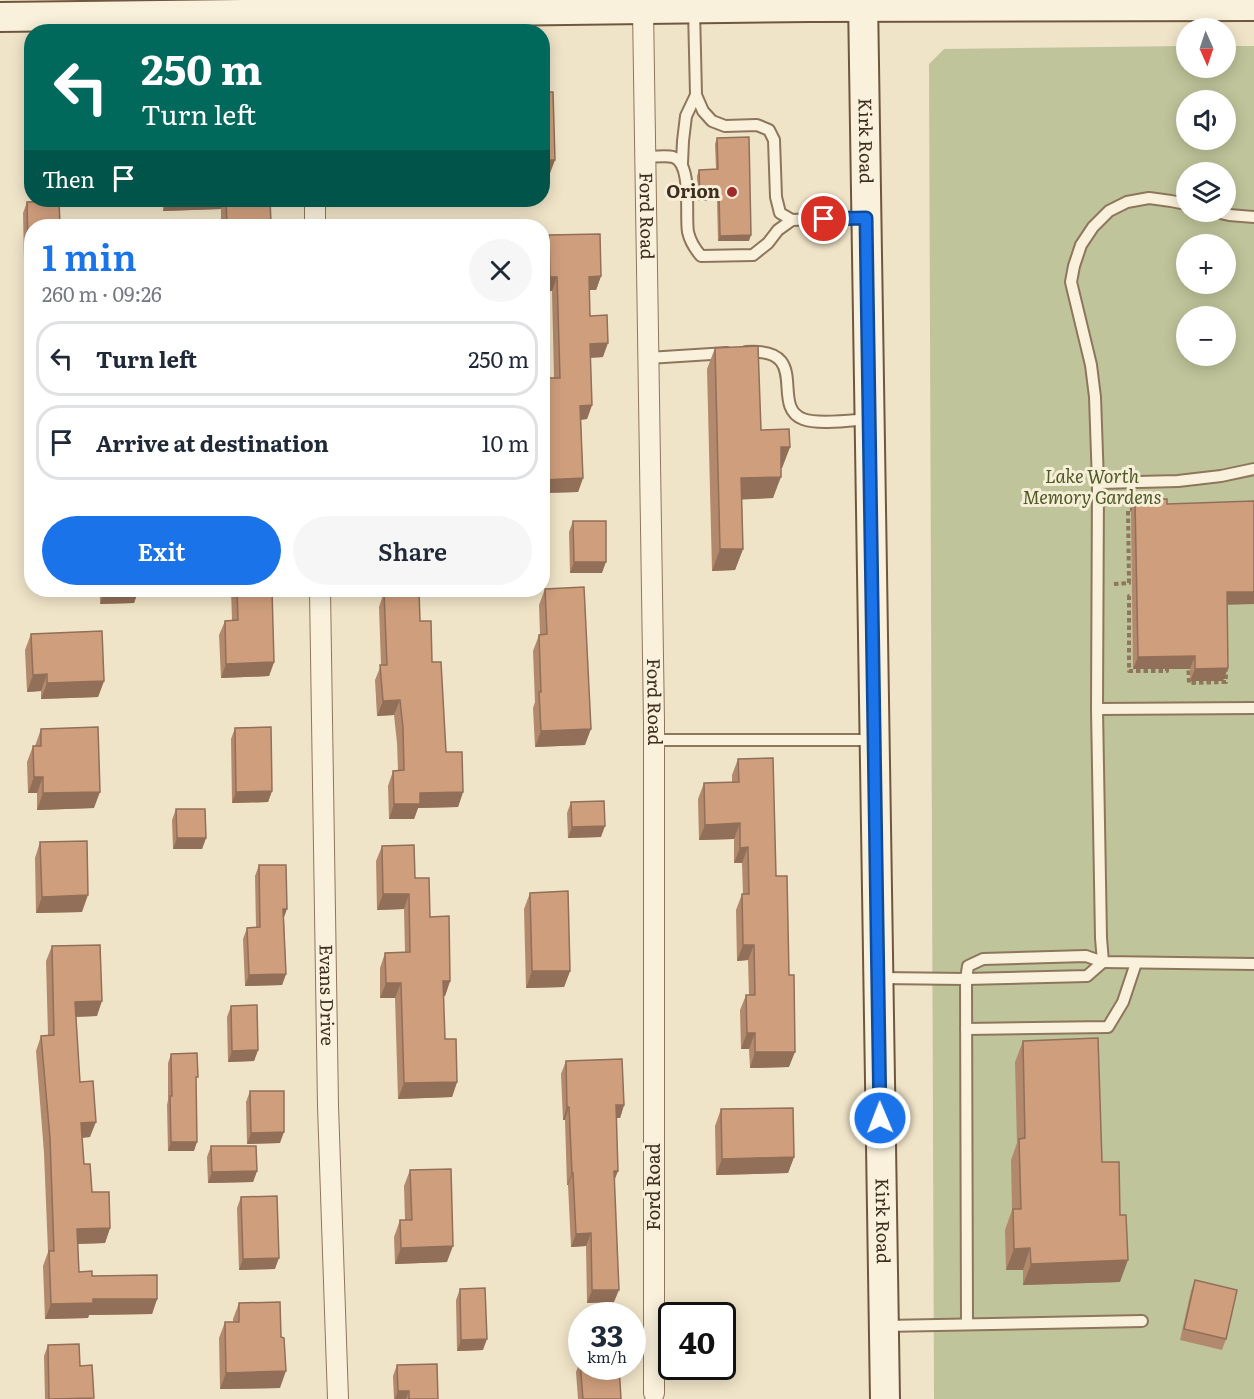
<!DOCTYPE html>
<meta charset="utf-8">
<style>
:root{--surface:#fff;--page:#f6f6f7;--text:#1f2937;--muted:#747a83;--line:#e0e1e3;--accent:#1a73e8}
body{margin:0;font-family:Literata,serif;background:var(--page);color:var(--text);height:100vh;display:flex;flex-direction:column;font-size:22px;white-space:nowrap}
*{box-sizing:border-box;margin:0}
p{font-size:20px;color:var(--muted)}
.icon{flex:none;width:33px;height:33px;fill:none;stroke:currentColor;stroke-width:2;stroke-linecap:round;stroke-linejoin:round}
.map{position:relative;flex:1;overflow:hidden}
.sheet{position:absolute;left:24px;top:219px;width:526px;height:378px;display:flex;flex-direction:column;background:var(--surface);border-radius:24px;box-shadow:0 3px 15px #0003}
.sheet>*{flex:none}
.hud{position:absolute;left:24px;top:24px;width:526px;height:183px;border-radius:24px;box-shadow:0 3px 15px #0003;background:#00695c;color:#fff;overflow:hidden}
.needle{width:39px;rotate:177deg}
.controls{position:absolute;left:1176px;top:18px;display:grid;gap:12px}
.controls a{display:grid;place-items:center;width:60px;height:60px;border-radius:50%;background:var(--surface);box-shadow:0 3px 15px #0003;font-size:30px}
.speed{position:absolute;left:568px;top:1302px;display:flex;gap:12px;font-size:30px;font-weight:700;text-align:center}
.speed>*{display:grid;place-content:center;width:78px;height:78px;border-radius:50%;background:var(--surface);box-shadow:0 3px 15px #0003;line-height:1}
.speed small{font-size:15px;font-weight:400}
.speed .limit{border:3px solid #111;border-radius:9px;background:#fff;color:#111}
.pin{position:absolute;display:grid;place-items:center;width:51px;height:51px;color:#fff;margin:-26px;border:3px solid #fff;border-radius:50%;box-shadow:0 2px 6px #0007}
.me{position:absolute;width:66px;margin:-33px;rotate:359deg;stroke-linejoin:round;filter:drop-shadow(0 0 4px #0008)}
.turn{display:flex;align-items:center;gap:21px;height:126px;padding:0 18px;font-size:27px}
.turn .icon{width:78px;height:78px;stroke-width:2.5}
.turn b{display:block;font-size:42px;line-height:51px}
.then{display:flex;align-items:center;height:57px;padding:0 18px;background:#0003;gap:12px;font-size:22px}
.round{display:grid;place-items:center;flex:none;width:63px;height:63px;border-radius:32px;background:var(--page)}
.overview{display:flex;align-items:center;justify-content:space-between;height:102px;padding:0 18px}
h1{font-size:36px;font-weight:600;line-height:45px;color:var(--accent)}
.cta{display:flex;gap:12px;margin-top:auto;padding:12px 18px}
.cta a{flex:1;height:69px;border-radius:36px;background:var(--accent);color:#fff;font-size:24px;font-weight:600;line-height:69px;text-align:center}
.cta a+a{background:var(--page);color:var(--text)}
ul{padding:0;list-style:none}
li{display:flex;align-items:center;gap:18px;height:75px;margin:0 12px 9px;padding:0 6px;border:3px solid var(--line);border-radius:24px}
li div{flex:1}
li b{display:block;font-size:22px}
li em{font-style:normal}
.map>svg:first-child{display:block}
.cemetery{fill:#bfc49a;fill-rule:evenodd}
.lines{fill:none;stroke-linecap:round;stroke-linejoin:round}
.lane-casing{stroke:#8d765c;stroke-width:14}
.street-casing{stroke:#8d765c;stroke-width:22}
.secondary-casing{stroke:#6f573f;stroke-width:32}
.path{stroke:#8d765c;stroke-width:4;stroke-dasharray:4.5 3;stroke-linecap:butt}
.lane{stroke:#faf1dc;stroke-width:10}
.street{stroke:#faf1dc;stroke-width:20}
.secondary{stroke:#faf1dc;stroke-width:28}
.wall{fill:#b2896c}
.shaded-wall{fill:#916f58}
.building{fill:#cf9f7d;stroke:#916f58;stroke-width:1.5}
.route-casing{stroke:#114b97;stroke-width:15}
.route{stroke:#1a73e8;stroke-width:10}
.poi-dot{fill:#9e2a2b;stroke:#f7eed8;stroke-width:2}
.labels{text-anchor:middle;stroke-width:6;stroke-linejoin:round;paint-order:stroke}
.street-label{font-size:18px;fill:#3d2e20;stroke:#f7eed8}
.poi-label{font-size:18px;font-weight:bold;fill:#3d2e20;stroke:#f7eed8;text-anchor:end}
.park-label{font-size:18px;font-style:italic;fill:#4d5a26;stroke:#f7eed8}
</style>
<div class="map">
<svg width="1254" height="1399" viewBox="0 0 1254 1399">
<rect width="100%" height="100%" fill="#f0e4c8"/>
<path class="cemetery" d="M1186,46V68H1226V46H1254V1399H934L929,64L944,49ZM1186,100H1226V140H1186ZM1186,172H1226V212H1186ZM1186,244H1226V284H1186ZM1186,316H1226V356H1186Z"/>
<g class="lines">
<g class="lane-casing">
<g id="lane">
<polyline points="694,10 696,95 703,111 712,121 725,126 757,125 769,130 774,140 776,197 780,213 792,220 866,217"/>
<polyline points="423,32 436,15"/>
<path d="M645,157C652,157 667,155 673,157C693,163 685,215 688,232C690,241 695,249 701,256L753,255L768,243L778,230L792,220"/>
<polyline points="682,163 683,141 686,116 696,95"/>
<polyline points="1216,212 1229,215 1254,217"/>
<path d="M746,352C813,347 769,406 803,419C818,425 853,420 869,419"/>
<polyline points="648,358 727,353"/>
<polyline points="1098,483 1178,481 1221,476 1254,469"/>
<polyline points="1254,708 1097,709 1101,938 1103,962 1254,964"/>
<polyline points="1097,709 1098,483 1095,397 1091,365 1071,282 1074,266 1081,245 1093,227 1109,211 1127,202 1149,198 1171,201 1186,204"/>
<polyline points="654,740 874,740"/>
<polygon points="1086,956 1103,962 1087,976 966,979 968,966 983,959"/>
<polyline points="880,978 966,979 967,1324"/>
<polyline points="966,1029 1108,1027 1123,1002 1136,963"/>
<polyline points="884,1326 1142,1321"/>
</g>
</g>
<g class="street-casing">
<g id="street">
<path id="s1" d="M643,9L654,722V1393"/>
<polyline points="315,200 315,226"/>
<path id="s2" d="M320,590L328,1106L338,1399"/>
</g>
</g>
<g class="secondary-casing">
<g id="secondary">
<path id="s3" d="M863,0L885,1399"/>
<polyline points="0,17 810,7 1254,6"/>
</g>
</g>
<g class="path">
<polyline points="1114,584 1129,583 1128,510 1137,509"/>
<polyline points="1137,596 1129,596 1129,671 1167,671 1167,664"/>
<polygon points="1225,607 1226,682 1189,683 1186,608"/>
</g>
<use href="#lane" class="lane"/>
<use href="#street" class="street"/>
<use href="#secondary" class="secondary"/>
</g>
<g class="wall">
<polygon points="717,138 749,241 718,241 717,201 698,201 697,176 699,170 716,170 715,144"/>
<polygon points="163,200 270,200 271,223 272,226 221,226 221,209 163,211"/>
<polygon points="27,202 32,226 32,259 24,260 23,213"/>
<polygon points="549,235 601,276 596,290 590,290 590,316 603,357 590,358 592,405 587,419 581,420 583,478 578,492 543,493 543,378 554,378 552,291 545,291 544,249"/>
<polygon points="31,306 32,367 27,368 25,322"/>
<polygon points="715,348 761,430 790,447 782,468 781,468 773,498 742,499 743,549 735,570 712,571 707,369"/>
<polygon points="32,407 32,448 28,448 26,423"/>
<polygon points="1135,500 1167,504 1227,605 1223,681 1190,681 1190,669 1133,669 1131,512"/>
<polygon points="573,521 602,573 570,573 569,532"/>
<polygon points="545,589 585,745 535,747 533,708 535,702 533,651 539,635 540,634 539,605"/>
<polygon points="100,590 138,590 134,603 100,604"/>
<polygon points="231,590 272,590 274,662 269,676 221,678 219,635 225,621 232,620"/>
<polygon points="384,592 420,621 432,662 446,752 463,792 458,807 418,808 414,819 389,819 388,786 393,771 398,770 397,743 394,715 377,716 375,680 381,665 379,607"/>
<polygon points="31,634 104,681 98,697 41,699 41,691 27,692 25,650"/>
<polygon points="235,728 272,791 268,802 232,803 231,739"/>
<polygon points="41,729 94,808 37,810 37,793 28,793 27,762 33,746 35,746"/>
<polygon points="738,759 776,876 789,1067 750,1068 749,1049 741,1049 740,1010 746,995 749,995 748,960 737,961 736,910 742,894 743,894 742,863 734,863 734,839 699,840 698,799 704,783 732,783 732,775"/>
<polygon points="571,802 601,837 568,838 567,813"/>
<polygon points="176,809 206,838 202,849 173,849 172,820"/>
<polygon points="40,842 82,912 36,913 35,858"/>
<polygon points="382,846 415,878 430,917 450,981 445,996 443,996 445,1039 457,1082 452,1097 398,1099 395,998 380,998 380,968 385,953 405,952 404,909 377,910 376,861"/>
<polygon points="259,865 284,919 286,974 282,985 245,986 243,939 247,928 256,927 255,876"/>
<polygon points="530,893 570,971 564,987 526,988 524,909"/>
<polygon points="52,946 97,1016 76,1017 80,1082 90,1137 82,1138 84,1164 92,1192 110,1228 105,1243 78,1244 79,1272 157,1299 152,1314 89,1315 88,1318 45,1319 43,1266 48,1252 44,1153 36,1051 41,1036 48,1035 46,961"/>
<polygon points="231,1006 258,1050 254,1061 228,1062 227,1017"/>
<polygon points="1023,1041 1102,1162 1120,1282 1023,1285 1023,1270 1006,1270 1005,1230 1012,1210 1011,1160 1017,1143 1015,1062"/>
<polygon points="171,1054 196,1082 194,1151 168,1151 167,1105 168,1100 168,1063"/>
<polygon points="566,1061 624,1105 620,1118 617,1118 615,1181 614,1302 587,1303 586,1246 571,1247 568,1185 567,1185 565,1120 563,1120 561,1074"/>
<polygon points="250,1091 280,1143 247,1144 246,1102"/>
<polygon points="721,1109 794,1157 788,1173 716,1175 715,1126"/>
<polygon points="211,1146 257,1171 253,1182 208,1183 207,1157"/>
<polygon points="410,1170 447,1262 395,1264 394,1237 400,1220 405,1220 404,1186"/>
<polygon points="241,1197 275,1269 239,1270 237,1208"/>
<polygon points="1195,1280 1226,1339 1222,1350 1180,1340 1191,1291"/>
<polygon points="460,1289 483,1350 457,1351 456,1300"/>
<polygon points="239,1303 280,1388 220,1389 219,1338 225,1322 233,1322 233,1319"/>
<polygon points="48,1345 80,1366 93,1399 45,1399 44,1356"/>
<polygon points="580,1361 621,1399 578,1399 576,1372"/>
<polygon points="397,1365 438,1399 394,1399 393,1376"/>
</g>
<g class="shaded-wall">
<polygon points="543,160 555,160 549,176 543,176"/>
<polygon points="719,195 717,201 698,201 700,196"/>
<polygon points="168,200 224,200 221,209 163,211"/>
<polygon points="751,235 749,241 718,241 720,236"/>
<polygon points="28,249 32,249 32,259 24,260"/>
<polygon points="601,276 596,290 584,290 589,277"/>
<polygon points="550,277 557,277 552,291 545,291"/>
<polygon points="608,343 603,357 585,358 590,344"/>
<polygon points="32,356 32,367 27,368"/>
<polygon points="592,405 587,419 575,420 580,406"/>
<polygon points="32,439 32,448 28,448"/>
<polygon points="781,447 790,447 782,468 773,468"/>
<polygon points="781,477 773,498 733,500 741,478"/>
<polygon points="583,478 578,492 543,493 543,480"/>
<polygon points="720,549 743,549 735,570 712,571"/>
<polygon points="574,562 606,562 602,573 570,573"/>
<polygon points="39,590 92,590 91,592 37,595"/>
<polygon points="138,592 134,603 100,604 104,593"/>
<polygon points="1227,592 1254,592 1254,604 1222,605"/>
<polygon points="1195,656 1190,669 1133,669 1138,657"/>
<polygon points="274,662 269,676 221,678 226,664"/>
<polygon points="1228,668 1223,681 1190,681 1195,669"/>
<polygon points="47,674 41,691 27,692 33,675"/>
<polygon points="104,681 98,697 41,699 47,683"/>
<polygon points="400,700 394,715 377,716 383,701"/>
<polygon points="591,729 585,745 535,747 541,731"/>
<polygon points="34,777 43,777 37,793 28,793"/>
<polygon points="272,791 268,802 232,803 236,792"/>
<polygon points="100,792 94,808 37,810 43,793"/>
<polygon points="463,792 458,807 418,808 414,819 389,819 394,804 420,793"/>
<polygon points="740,823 734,839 699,840 705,825"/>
<polygon points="605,826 601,837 568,838 572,827"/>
<polygon points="177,838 206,838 202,849 173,849"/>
<polygon points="748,847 742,863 734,863 740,848"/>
<polygon points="383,894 409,894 404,909 377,910"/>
<polygon points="88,895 82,912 36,913 42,897"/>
<polygon points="283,909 287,909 283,920"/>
<polygon points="743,945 754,945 748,960 737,961"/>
<polygon points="532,971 570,971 564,987 526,988"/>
<polygon points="286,974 282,985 245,986 249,975"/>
<polygon points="443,981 450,981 445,996 437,997"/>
<polygon points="386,983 401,983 395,998 380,998"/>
<polygon points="102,1001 97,1016 69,1017 75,1002"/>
<polygon points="747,1033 755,1033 749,1049 741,1049"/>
<polygon points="258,1050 254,1061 228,1062 232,1051"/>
<polygon points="755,1052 795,1052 789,1067 750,1068"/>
<polygon points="457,1082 452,1097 398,1099 404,1083"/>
<polygon points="616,1105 624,1105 620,1118 612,1118"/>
<polygon points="567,1107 569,1107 565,1120 563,1120"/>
<polygon points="96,1122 90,1137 76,1138 81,1123"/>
<polygon points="284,1132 280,1143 247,1144 251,1133"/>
<polygon points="171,1142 197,1142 194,1151 168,1151"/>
<polygon points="794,1157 788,1173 716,1175 722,1159"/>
<polygon points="257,1171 253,1182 208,1183 212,1172"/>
<polygon points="614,1171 618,1171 613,1184"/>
<polygon points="572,1173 573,1173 568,1185 567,1185"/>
<polygon points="110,1228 105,1243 72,1244 77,1229"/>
<polygon points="591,1233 586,1246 571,1247 576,1234"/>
<polygon points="453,1246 447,1262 395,1264 401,1248"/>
<polygon points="1030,1248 1023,1270 1006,1270 1014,1249"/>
<polygon points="279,1258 275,1269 239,1270 243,1259"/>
<polygon points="1128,1260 1120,1282 1023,1285 1031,1264"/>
<polygon points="592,1290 619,1290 614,1302 587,1303"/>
<polygon points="93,1299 157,1299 152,1314 89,1315 88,1318 45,1319 51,1304"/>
<polygon points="487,1339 483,1350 457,1351 461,1340"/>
<polygon points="286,1371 280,1388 220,1389 226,1373"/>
<polygon points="398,1391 409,1391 406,1399 395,1399"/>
</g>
<g class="building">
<polygon points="543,92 553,92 555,160 543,160"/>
<polygon points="749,137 751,235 720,236 719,195 700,196 699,170 718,169 717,138"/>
<polygon points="226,200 270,200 271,223 272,223 272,226 227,226"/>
<polygon points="59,201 60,226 32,226 32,249 28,249 27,202"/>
<polygon points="448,225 448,226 401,226"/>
<polygon points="600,234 601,276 589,277 590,316 607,315 608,343 590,344 592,405 580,406 583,478 543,480 543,378 560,378 557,277 550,277 549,235"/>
<polygon points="758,346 761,430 789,429 790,447 781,447 781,477 741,478 743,549 720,549 715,348"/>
<polygon points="1167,499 1167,504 1254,501 1254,592 1227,592 1228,668 1195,669 1195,656 1138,657 1135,500"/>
<polygon points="573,521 606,521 606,562 574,562"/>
<polygon points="584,587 591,729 541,731 539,692 541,692 539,635 547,634 545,589"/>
<polygon points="104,590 138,590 138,592 104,593"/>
<polygon points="237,590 272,590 274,662 226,664 225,621 238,620"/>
<polygon points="419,591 420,621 431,621 432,662 441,662 446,752 462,752 463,792 420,793 420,804 394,804 393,771 404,770 403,728 400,700 383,701 380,665 387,665 384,592"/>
<polygon points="102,631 104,681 47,683 47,674 33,675 31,634"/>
<polygon points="98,727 100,792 43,793 43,777 34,777 33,746 41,746 41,729"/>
<polygon points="271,727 272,791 236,792 235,728"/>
<polygon points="773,758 776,876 787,876 789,975 794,975 795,1052 755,1052 755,1033 747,1033 746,995 755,995 754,945 743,945 742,894 749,894 748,847 740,848 740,823 705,825 704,783 739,782 738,759"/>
<polygon points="604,801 605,826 572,827 571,802"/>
<polygon points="176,809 205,809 206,838 177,838"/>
<polygon points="87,841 88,895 42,897 40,842"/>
<polygon points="414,845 415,878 429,878 430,917 449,916 450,981 443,981 445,1039 456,1039 457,1082 404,1083 401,983 386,983 385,953 410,952 409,894 383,894 382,846"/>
<polygon points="259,865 286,865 287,909 283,909 286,974 249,975 247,928 260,927"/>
<polygon points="568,891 570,971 532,971 530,893"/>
<polygon points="100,945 102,1001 75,1002 80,1082 93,1081 96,1122 81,1123 84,1164 90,1164 92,1192 109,1192 110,1228 77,1229 79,1272 92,1271 92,1276 157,1275 157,1299 93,1299 93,1303 51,1304 49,1251 54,1251 50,1138 41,1036 54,1035 52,946"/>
<polygon points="257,1005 258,1050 232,1051 231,1006"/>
<polygon points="1098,1038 1102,1162 1119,1162 1120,1215 1126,1215 1128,1260 1031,1264 1030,1248 1014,1249 1013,1209 1021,1209 1019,1139 1025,1138 1023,1041"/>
<polygon points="197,1053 198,1077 196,1077 197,1142 171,1142 170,1096 172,1096 171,1054"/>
<polygon points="622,1059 624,1105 616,1105 618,1171 614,1171 619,1290 592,1290 591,1233 576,1234 573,1173 572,1173 569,1107 567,1107 566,1061"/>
<polygon points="250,1091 284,1091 284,1132 251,1133"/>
<polygon points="793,1108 794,1157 722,1159 721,1109"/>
<polygon points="211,1146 256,1146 257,1171 212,1172"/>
<polygon points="451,1169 453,1246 401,1248 400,1220 412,1220 410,1170"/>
<polygon points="277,1196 279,1258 243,1259 241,1197"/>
<polygon points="1195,1280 1237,1290 1226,1339 1184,1329"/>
<polygon points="485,1288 487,1339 461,1340 460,1289"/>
<polygon points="280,1302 281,1337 284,1338 286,1371 226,1373 225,1322 239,1322 239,1303"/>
<polygon points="79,1344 80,1366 92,1365 94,1398 49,1399 48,1345"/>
<polygon points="580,1361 582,1361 582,1366 619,1366 621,1399 583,1399"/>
<polygon points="437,1364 438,1399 409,1399 409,1391 398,1391 397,1365"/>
</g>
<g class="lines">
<g class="route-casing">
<polyline id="route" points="824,219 866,218 880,1118"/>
</g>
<use href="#route" class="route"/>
</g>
<circle class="poi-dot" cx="732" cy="192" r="6"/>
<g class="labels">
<g class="street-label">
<text dy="6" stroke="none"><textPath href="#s3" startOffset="141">Kirk Road</textPath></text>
<text dy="6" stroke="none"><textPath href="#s1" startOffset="207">Ford Road</textPath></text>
<text dy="6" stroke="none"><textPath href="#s1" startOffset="693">Ford Road</textPath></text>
<text dy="6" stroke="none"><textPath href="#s2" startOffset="405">Evans Drive</textPath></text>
<text transform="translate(654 1187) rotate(-90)" y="6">Ford Road</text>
<text dy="6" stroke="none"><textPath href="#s3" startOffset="1221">Kirk Road</textPath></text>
</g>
<g class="poi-label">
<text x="720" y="198">Orion</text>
</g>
<g class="park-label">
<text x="1092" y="483">Lake Worth<tspan x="1092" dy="21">Memory Gardens</tspan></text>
</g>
</g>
</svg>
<div class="controls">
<a><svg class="needle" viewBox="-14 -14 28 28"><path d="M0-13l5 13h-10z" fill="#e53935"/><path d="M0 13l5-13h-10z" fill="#747a83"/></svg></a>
<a><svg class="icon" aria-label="sound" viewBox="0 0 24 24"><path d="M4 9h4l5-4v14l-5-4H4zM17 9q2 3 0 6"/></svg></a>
<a><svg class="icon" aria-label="layers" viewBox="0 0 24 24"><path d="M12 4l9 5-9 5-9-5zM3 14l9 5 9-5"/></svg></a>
<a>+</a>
<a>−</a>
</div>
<div class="speed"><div>33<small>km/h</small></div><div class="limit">40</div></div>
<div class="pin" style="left:824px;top:219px;background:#d93025"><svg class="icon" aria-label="arrive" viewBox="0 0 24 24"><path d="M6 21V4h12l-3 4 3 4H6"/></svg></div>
<svg class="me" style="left:880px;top:1118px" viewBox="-20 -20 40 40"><circle r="17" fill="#1a73e8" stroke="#fff" stroke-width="3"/><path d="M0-11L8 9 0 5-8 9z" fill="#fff"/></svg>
<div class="hud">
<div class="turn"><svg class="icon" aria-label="left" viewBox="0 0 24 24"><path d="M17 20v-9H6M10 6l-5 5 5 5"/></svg><div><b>250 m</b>Turn left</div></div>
<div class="then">Then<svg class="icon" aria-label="arrive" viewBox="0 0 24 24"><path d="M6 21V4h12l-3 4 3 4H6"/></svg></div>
</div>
<section class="sheet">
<div class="overview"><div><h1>1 min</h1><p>260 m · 09:26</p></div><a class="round"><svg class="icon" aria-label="close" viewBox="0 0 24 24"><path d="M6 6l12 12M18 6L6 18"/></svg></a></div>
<ul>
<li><svg class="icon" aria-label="left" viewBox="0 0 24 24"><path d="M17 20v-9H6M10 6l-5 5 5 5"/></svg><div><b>Turn left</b></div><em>250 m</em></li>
<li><svg class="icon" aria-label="arrive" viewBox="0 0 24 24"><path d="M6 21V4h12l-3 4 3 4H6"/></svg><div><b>Arrive at destination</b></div><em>10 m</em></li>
</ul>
<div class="cta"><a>Exit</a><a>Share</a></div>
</section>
</div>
